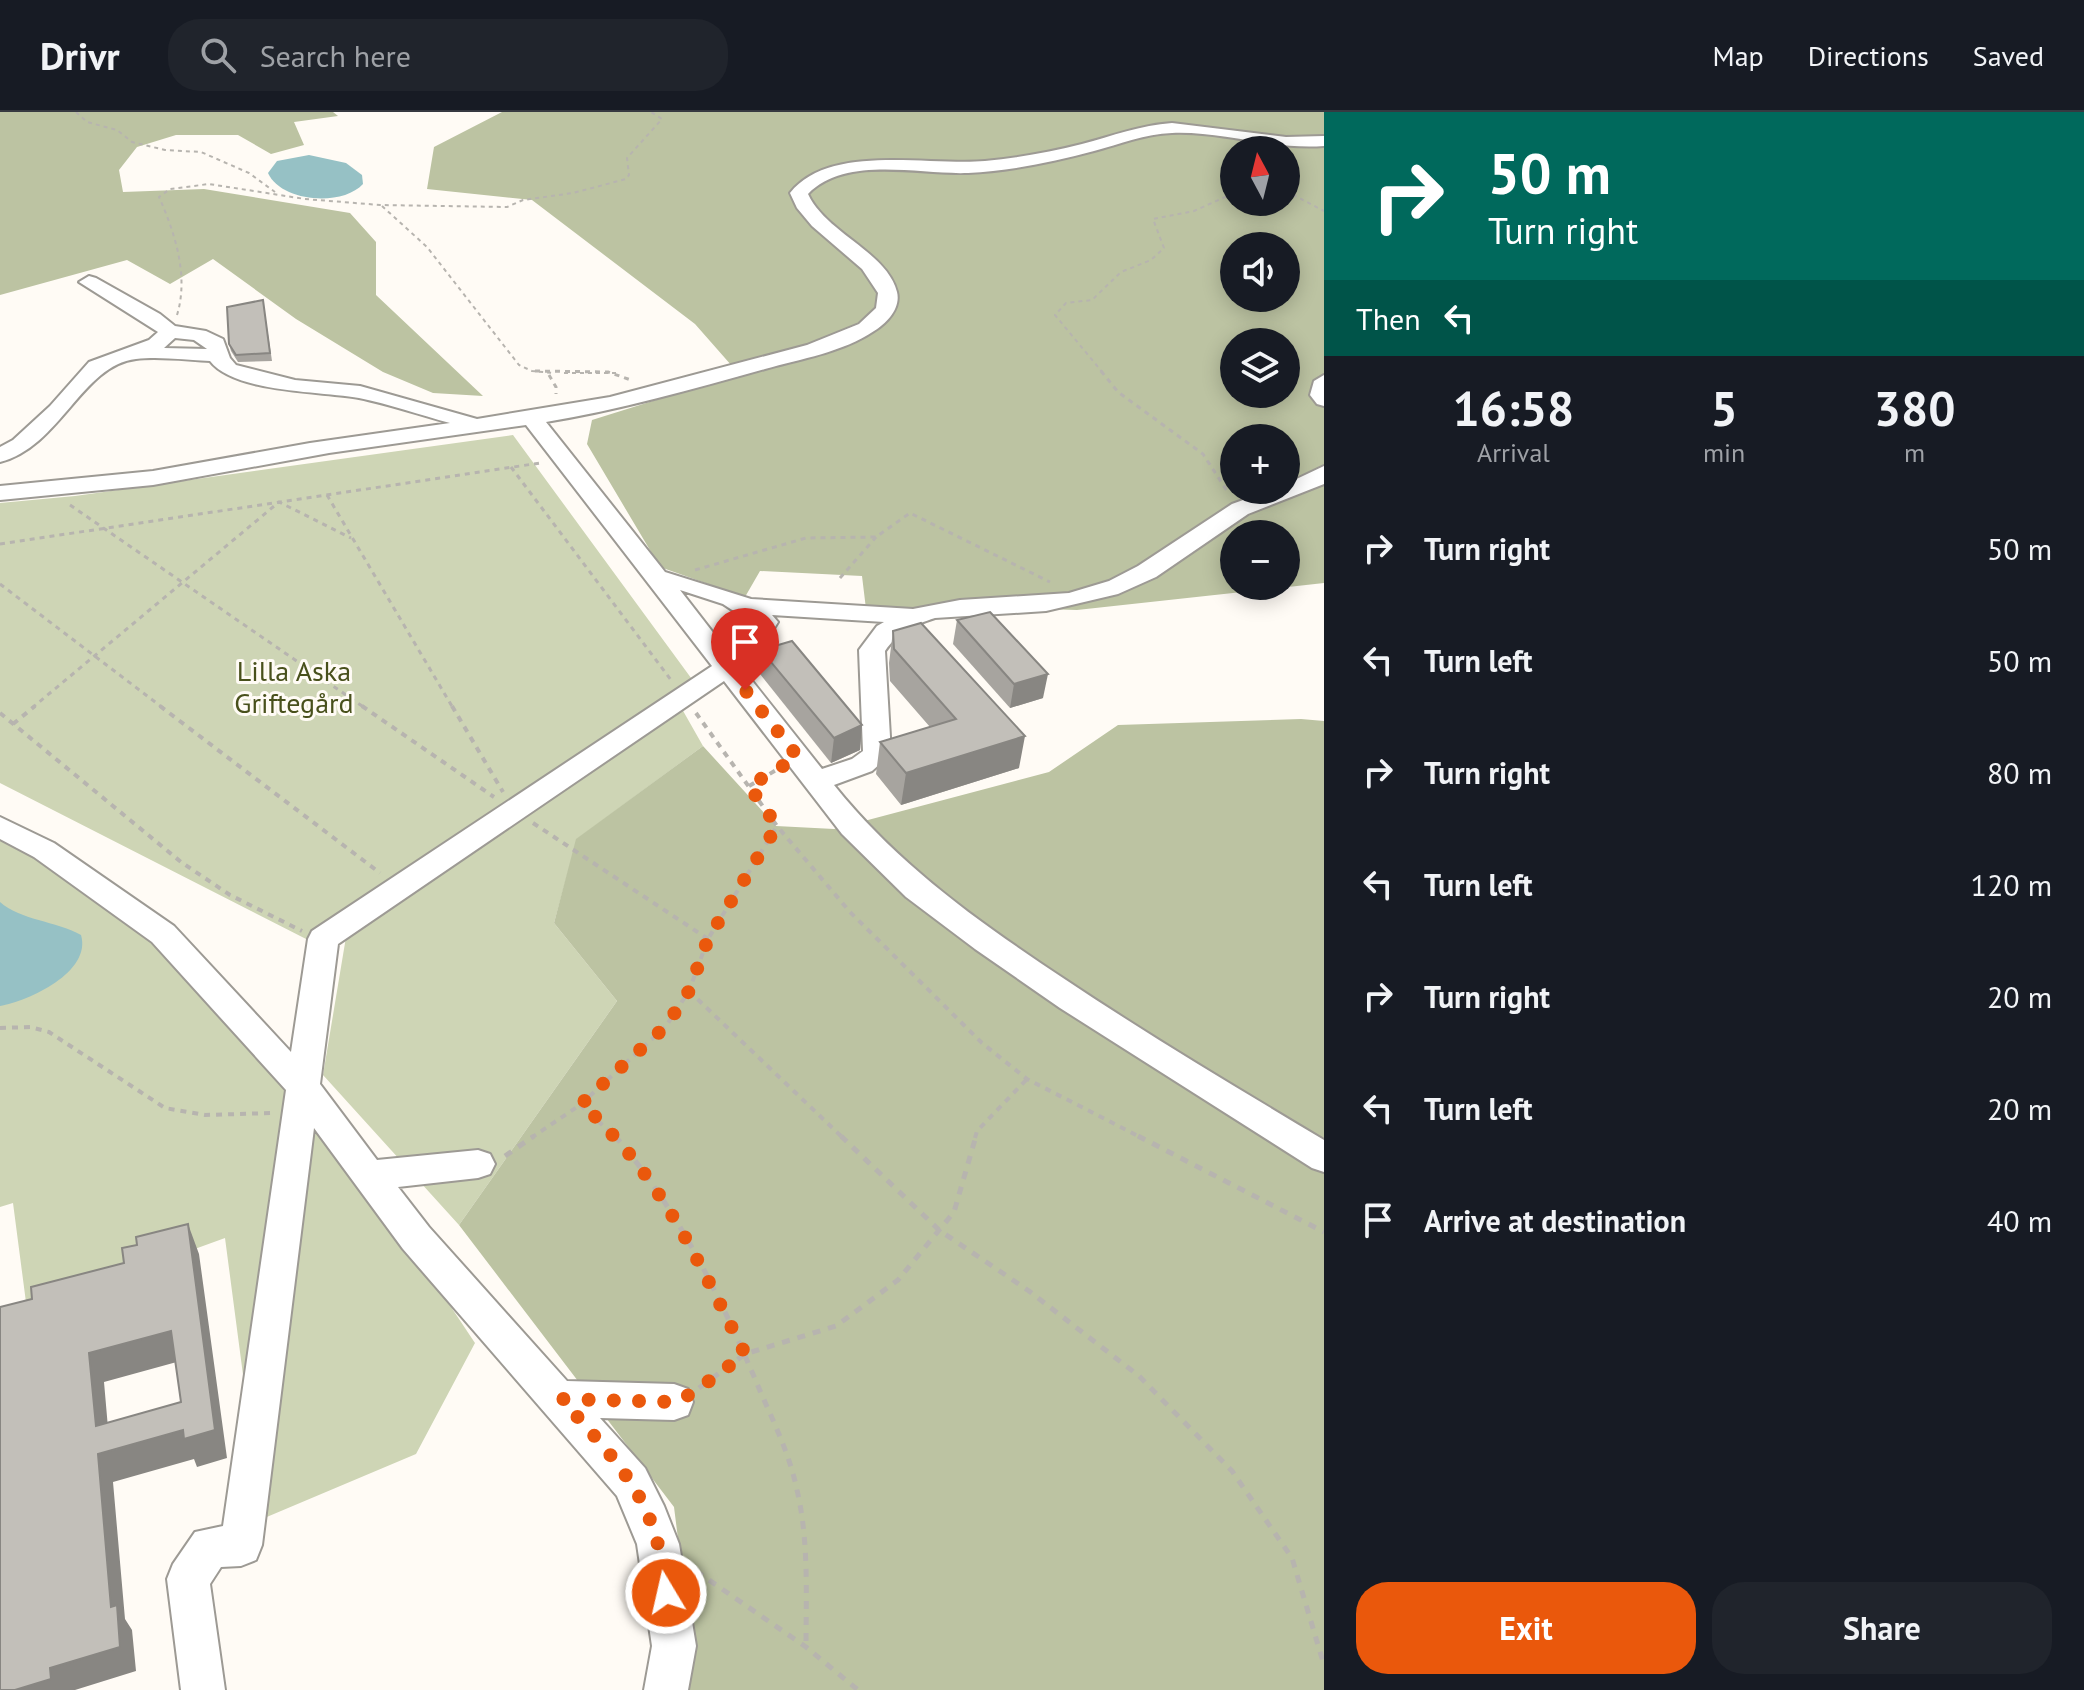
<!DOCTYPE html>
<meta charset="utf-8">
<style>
:root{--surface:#171b24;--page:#20242c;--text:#f1f3f6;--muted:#9ea1a6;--line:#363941;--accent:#ea580c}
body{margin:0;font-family:"PT Sans",sans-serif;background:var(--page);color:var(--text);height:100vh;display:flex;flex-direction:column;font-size:30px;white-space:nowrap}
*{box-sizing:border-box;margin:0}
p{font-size:26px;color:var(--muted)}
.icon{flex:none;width:44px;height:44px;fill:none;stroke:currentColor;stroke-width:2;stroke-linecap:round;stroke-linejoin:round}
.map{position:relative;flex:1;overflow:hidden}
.details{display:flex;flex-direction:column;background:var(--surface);width:760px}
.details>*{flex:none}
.hud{background:#00695c;color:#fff;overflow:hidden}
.needle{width:52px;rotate:353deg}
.fabs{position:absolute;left:1220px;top:24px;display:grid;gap:16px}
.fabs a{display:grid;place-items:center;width:80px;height:80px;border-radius:50%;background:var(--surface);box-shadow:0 4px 20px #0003;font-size:40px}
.pin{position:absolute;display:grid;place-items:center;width:68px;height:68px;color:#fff;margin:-82px -34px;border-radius:50% 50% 50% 0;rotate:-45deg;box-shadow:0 0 8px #0007}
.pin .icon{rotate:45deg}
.me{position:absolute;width:88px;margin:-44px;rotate:351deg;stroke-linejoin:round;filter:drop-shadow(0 0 6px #0008)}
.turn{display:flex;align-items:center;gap:28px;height:168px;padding:0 32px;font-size:36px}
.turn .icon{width:104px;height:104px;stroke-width:2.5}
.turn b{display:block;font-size:56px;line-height:68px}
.then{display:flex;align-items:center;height:76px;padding:0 32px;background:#0003;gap:16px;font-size:30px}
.eta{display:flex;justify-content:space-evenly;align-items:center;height:136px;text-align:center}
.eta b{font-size:48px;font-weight:600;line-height:56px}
.primary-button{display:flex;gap:16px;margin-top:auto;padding:16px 32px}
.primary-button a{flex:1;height:92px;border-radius:32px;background:var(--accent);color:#fff;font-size:32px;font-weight:600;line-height:92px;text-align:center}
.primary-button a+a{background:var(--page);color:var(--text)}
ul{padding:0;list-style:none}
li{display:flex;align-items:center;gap:24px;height:112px;padding:0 32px}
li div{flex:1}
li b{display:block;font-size:30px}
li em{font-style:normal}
header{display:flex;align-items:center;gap:48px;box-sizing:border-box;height:112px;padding:0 40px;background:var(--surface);border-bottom:2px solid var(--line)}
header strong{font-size:38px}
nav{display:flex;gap:44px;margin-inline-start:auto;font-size:28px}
.search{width:560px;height:72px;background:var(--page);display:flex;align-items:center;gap:20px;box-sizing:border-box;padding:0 28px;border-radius:32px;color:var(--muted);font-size:30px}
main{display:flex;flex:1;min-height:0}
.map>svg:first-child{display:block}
.green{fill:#ced5b5}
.forest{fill:#bcc3a2;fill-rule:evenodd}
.water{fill:#96c1c5}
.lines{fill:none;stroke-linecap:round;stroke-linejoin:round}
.minor-casing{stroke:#9d9a94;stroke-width:4}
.path-far3{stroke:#b7b4af;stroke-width:2;stroke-dasharray:4 4;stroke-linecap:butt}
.path-far2{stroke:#b7b4af;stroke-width:3;stroke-dasharray:5 5;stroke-linecap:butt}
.path-far1{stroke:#b7b4af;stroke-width:4;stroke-dasharray:6 6;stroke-linecap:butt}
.path{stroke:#b7b4af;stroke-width:5;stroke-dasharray:8 8;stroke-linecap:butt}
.minor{fill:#fff;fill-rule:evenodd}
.wall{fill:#a7a49f}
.shaded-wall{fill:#888682}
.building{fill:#c2bfb9;stroke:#888682;stroke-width:2;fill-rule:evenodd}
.route{stroke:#ea580c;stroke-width:14;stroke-dasharray:0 25.2}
.labels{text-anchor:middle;stroke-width:6;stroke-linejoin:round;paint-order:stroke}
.park-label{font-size:28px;fill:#48501b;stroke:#fffbf5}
</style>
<header>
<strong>Drivr</strong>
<div class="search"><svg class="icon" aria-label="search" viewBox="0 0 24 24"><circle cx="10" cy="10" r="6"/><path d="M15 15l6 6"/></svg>Search here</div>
<nav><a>Map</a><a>Directions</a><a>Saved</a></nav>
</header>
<main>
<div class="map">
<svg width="1324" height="1578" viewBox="0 0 1324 1578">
<rect width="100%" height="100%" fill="#fffbf5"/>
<g class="green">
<polygon points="513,323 694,570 310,829 0,671 0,391 75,384"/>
<polygon points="682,597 703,634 577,727 554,811 617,889 459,1113 323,963 346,825"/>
<polygon points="0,726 37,744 157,832 289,978 411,1135 475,1231 416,1342 262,1407 225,1126 27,1198 13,1091 0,1095"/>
</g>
<g class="forest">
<polygon points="0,0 333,0 338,4 294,10 304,33 271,42 238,23 176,23 137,35 119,58 123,80 204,77 350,101 376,130 376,183 483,284 433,281 383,260 296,207 213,147 170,172 127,148 0,183"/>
<path d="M502,0H1324V471L1077,498L943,494L866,497L862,464L760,459L745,485L660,455L587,332L592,308L739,262L695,212L532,88L427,77L434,35ZM1234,38H1286V90H1234ZM1234,134H1286V186H1234ZM1234,230H1286V282H1234ZM1234,326H1286V378H1234ZM1234,422H1286V474H1234Z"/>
<polygon points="1301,607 1324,609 1324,1578 684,1578 687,1498 674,1395 459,1113 617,889 554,811 576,727 703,634 776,714 834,717 1049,660 1118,613"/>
</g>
<g class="water">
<path d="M309,43L346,51L362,63L363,72C342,95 281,90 268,61L277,49Z"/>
<path d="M0,790C20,808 56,809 81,823C92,860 29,889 0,894Z"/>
</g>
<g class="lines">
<g class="minor-casing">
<g id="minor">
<path d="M1172,11L1286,25L1324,24V34C1272,38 1223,19 1172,21C1145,22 1120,32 1094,39C1053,50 1010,59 968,61C919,63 846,43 808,82C826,121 887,140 897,180C901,196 887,211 874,219C843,240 801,247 765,257C693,277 620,298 546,310L665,460L751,487L913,497L960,488L1069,481L1109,469L1138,454L1232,392L1271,378H1286V372L1324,354V372L1248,402L1156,465L1118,482L1046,499L935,506C913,513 898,520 885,539L891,642L872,659L834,673C899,754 980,811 1066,868C1150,924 1237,976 1324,1028V1060L1312,1056L1060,896L975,837L906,785L842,722L724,569L338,832L320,972L377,1048L478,1038L490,1042L495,1052L490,1062L478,1066L398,1075L429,1115L567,1269L674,1272L688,1277L693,1290L688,1303L674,1308L600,1306L645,1356L664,1394L679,1432L696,1534L688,1578H644L652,1534L637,1432L617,1384L403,1137L314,1016L262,1433L256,1448L241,1454L221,1455L210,1472L225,1578H181L167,1467L173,1452L195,1420L223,1414L286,978L152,830L34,745L0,727V705L54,731L174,814L291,940L308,827L312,819L712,554L526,313L329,341L153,373L0,388V374L153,359L310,331L450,311C420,303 389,292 359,286C321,279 235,281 210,249C186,248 159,244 136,247C82,253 60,335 0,350V335L13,328L50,294L89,250L149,228L158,220L79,170L89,164L96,166L160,202L175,214L206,219L223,227L230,246L236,253L295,268L360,274L477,307L610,285L807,233L859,212L876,196L878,181L862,157L812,114L797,96L790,81C829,31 928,54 985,49C1017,46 1050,40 1082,32C1112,24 1141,13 1172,11ZM175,226L194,228L207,237L164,236ZM680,478L723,492L752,511C744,524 733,525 718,527ZM772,503L884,510L877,514L859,538L863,639L852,647L822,657L730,541C754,538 766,531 778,510Z"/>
<polygon points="1324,263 1324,294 1317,292 1310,283 1314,269"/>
</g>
</g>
<g class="path-far3">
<polyline points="76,0 87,10 117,18 132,30 165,38 201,40 249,61 275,80"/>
<polyline points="1286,79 1324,99"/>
<polyline points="382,94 427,135 519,253 532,259 553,261"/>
<path d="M177,203C189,164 175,121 159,85L170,77L209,72L305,87L380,93L507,95L523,88L573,81L626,67L629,63L627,46L662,7L651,0"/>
<polyline points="564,261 616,261"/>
<polyline points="1103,261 1055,203 1066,191 1092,188 1121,160 1151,148 1164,136 1153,107 1194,99 1234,81"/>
</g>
<g class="path-far2">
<polyline points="535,259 608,260 631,268"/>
<polyline points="1101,259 1118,280 1203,342 1229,382"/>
<polyline points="549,263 556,275 556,282"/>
<polyline points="511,355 671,568"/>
<polyline points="327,383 453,596"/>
<polyline points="70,393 365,596"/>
<polyline points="0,432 540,351"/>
<polyline points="695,458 806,426 876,425 910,401 1050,470"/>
<polyline points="840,466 876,425"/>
<polyline points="0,472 163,596"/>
<polyline points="32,596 279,390 351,426"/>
</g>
<g class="path-far1">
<polyline points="160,594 380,761"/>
<polyline points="362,594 494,685"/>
<polyline points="452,594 503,680"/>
<polyline points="0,601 181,750 230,783 302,819"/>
<polyline points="696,601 777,714 850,800 982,931 1027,967 1142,1026"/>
<polyline points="13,612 35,594"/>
<polyline points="749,674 778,657"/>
<polyline points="533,711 708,827"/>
<polyline points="689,879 843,1026"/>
<polyline points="0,916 30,915 49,920 165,996 205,1003 273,1001"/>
<polyline points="580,993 617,1026"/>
<polyline points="531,1026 580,993 666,914 689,879 708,827 777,714"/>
<polyline points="975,1026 977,1019 1027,967"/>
</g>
<g class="path">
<path d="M615,1024C680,1099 723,1191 761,1281C775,1313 790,1344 797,1378C809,1429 806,1483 806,1535"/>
<polyline points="841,1024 939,1118 1029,1179 1139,1264 1232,1359 1292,1446 1324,1553"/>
<polyline points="1138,1024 1324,1120"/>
<polyline points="505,1044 534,1024"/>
<polyline points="699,1276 745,1242 836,1214 898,1168 954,1100 976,1024"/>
<polyline points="696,1459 806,1535 858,1578"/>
</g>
<use href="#minor" class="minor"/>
</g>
<g class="wall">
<polygon points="263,188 272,249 238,250 231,239 229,232"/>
<polygon points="957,508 1043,586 1010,596 953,532"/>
<polygon points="893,519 1019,656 901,693 876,662 880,630 930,615 890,569 889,551"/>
<polygon points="761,538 862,613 860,638 831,651 760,562"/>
</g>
<g class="shaded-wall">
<polygon points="1048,562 1043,586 1010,596 1014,572"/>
<polygon points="862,613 860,638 831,651 834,626"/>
<polygon points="1025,624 1019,656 901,693 906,661"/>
<polygon points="188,1112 199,1142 227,1346 197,1355 194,1347 113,1370 125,1507 132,1518 136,1559 75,1578 15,1578 50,1556 111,1495 89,1241 171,1219 184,1248 104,1270 110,1339 183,1318"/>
</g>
<g class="building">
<polygon points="263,188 270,241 236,243 229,232 227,195"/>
<polygon points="990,500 1048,562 1014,572 957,508"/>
<polygon points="921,511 1025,624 906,661 880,630 956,607 894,537 893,519"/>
<polygon points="792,529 862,613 834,626 761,538"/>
<path d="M188,1112L215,1318L184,1327L183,1318L98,1342L111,1495L117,1493L120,1535L50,1556L51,1567L15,1578H0V1195L32,1187L31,1175L124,1151L122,1136L137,1133L136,1125ZM171,1219L181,1290L96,1314L89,1241Z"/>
</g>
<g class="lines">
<path class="route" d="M666,1481C662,1457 660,1431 650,1408C632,1361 594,1325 562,1287L674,1290L693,1281L745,1242C708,1169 674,1093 620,1031C607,1017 596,1003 580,993L666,914L689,879L708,827L777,714L749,674L798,645L745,578"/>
</g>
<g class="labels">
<g class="park-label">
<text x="294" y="569">Lilla Aska<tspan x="294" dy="32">Griftegård</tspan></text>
</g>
</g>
</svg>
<div class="fabs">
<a><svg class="needle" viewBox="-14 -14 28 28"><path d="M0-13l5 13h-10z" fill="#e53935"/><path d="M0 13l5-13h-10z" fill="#9ea1a6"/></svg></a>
<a><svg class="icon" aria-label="sound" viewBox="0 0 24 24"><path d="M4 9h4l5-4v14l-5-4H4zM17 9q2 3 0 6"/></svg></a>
<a><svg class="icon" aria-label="layers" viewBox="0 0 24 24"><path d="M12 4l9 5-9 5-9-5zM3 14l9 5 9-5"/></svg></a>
<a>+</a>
<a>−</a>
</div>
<div class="pin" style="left:745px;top:578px;background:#d93025"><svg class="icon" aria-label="arrive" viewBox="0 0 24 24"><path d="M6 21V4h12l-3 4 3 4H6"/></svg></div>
<svg class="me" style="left:666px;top:1481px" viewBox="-20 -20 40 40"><circle r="17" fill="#ea580c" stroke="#fff" stroke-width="3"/><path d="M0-11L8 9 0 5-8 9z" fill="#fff"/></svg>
</div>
<section class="details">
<div class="hud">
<div class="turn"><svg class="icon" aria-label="right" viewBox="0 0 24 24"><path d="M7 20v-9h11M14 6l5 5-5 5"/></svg><div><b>50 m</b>Turn right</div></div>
<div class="then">Then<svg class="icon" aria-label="left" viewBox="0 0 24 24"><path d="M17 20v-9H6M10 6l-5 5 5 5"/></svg></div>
</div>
<div class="eta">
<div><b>16:58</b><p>Arrival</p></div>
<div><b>5</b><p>min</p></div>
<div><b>380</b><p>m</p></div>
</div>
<ul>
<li><svg class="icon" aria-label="right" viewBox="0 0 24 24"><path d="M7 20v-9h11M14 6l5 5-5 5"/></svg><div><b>Turn right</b></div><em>50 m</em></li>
<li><svg class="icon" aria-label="left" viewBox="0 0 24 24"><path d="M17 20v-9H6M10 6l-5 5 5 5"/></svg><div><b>Turn left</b></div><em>50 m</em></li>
<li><svg class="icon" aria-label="right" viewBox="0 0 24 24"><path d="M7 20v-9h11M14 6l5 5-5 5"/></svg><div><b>Turn right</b></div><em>80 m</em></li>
<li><svg class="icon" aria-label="left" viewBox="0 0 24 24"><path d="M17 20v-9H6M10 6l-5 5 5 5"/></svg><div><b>Turn left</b></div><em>120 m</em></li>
<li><svg class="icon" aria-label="right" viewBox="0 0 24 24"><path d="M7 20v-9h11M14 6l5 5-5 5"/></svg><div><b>Turn right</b></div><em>20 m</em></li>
<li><svg class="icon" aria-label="left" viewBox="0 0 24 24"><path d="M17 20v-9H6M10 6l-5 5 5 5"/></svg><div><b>Turn left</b></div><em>20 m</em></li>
<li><svg class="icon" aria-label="arrive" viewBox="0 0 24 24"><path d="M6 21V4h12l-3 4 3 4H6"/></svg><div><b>Arrive at destination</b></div><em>40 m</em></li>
</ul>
<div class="primary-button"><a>Exit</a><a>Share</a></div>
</section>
</main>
